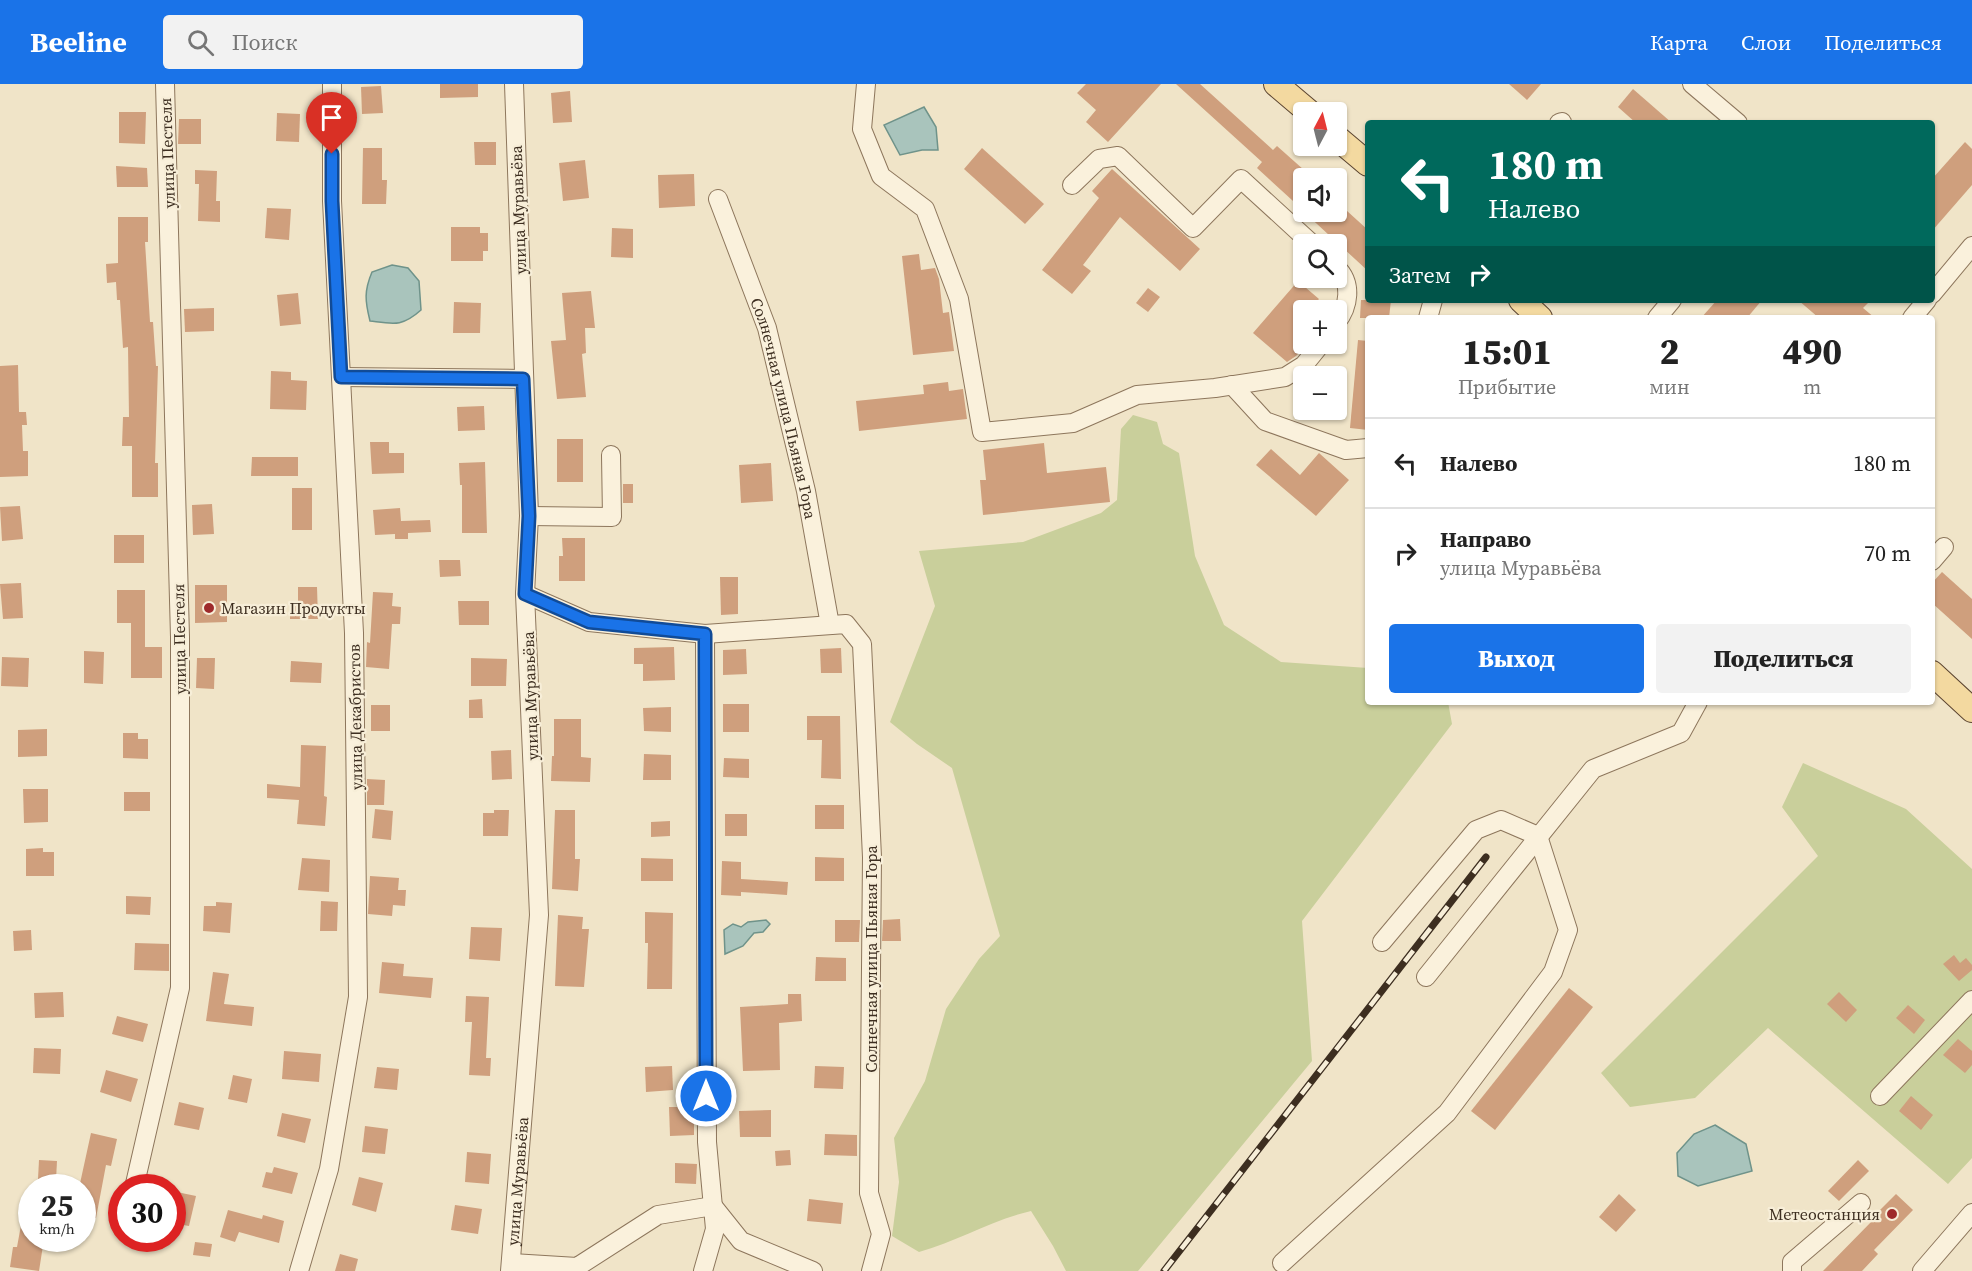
<!DOCTYPE html>
<html lang="ru">
<meta charset="utf-8">
<style>
:root{--surface:#fff;--page:#f2f2f2;--text:#222;--muted:#767676;--line:#e0e0e0;--accent:#1a73e8}
body{margin:0;font-family:"Source Serif 4",serif;background:var(--page);color:var(--text);height:100vh;display:flex;flex-direction:column;font-size:22px;white-space:nowrap}
*{box-sizing:border-box;margin:0}
p{font-size:20px;color:var(--muted)}
.icon{flex:none;width:33px;height:33px;fill:none;stroke:currentColor;stroke-width:2;stroke-linecap:round;stroke-linejoin:round}
.map{position:relative;flex:1;overflow:hidden}
.details{position:absolute;left:1365px;top:231px;width:570px;height:390px;display:flex;flex-direction:column;background:var(--surface);border-radius:6px;box-shadow:0 2px 4px #0004}
.details>*{flex:none}
.top-card{position:absolute;left:1365px;top:36px;width:570px;height:183px;border-radius:6px;box-shadow:0 2px 4px #0004;background:#00695c;color:#fff;overflow:hidden}
.needle{width:39px;rotate:7deg}
.controls{position:absolute;left:1293px;top:18px;display:grid;gap:12px}
.controls a{display:grid;place-items:center;width:54px;height:54px;border-radius:6px;background:var(--surface);box-shadow:0 2px 4px #0004;font-size:30px}
.speed{position:absolute;left:18px;top:1090px;display:flex;gap:12px;font-size:30px;font-weight:700;text-align:center}
.speed>*{display:grid;place-content:center;width:78px;height:78px;border-radius:50%;background:var(--surface);box-shadow:0 2px 4px #0004;line-height:1}
.speed small{font-size:15px;font-weight:400}
.speed .limit{border:9px solid #d22;background:#fff;color:#111}
.pin{position:absolute;display:grid;place-items:center;width:51px;height:51px;color:#fff;margin:-62px -26px;border-radius:50% 50% 50% 0;rotate:-45deg;box-shadow:0 0 6px #0007}
.pin .icon{rotate:45deg}
.me{position:absolute;width:66px;margin:-33px;rotate:0deg;stroke-linejoin:round;filter:drop-shadow(0 0 4px #0008)}
.turn{display:flex;align-items:center;gap:21px;height:126px;padding:0 24px;font-size:27px}
.turn .icon{width:78px;height:78px;stroke-width:2.5}
.turn b{display:block;font-size:42px;line-height:51px}
.then{display:flex;align-items:center;height:57px;padding:0 24px;background:#0003;gap:12px;font-size:22px}
.eta{display:flex;justify-content:space-evenly;align-items:center;height:102px;text-align:center}
.eta b{font-size:36px;font-weight:800;line-height:42px}
.primary-button{display:flex;gap:12px;margin-top:auto;padding:12px 24px}
.primary-button a{flex:1;height:69px;border-radius:6px;background:var(--accent);color:#fff;font-size:24px;font-weight:800;line-height:69px;text-align:center}
.primary-button a+a{background:var(--page);color:var(--text)}
ul{padding:0;list-style:none}
li{display:flex;align-items:center;gap:18px;height:90px;padding:0 24px;border-top:2px solid var(--line)}
li div{flex:1}
li b{display:block;font-size:22px}
li em{font-style:normal}
header{display:flex;align-items:center;gap:36px;box-sizing:border-box;height:84px;padding:0 30px;background:var(--accent);color:#fff}
header strong{font-size:28px}
nav{display:flex;gap:33px;margin-inline-start:auto;font-size:21px}
.search{width:420px;height:54px;background:var(--page);display:flex;align-items:center;gap:15px;box-sizing:border-box;padding:0 21px;border-radius:6px;color:var(--muted);font-size:22px}
.map>svg:first-child{display:block}
.green{fill:#c9cf9b}
.water{fill:#a9c4bc;stroke:#6f938a;stroke-width:1.5}
.building{fill:#cf9f7d}
.lines{fill:none;stroke-linecap:round;stroke-linejoin:round}
.minor-casing{stroke:#8d765c;stroke-width:20}
.major-casing{stroke:#5b4430;stroke-width:26}
.minor{stroke:#faf1dc;stroke-width:18}
.major{stroke:#f3d9a0;stroke-width:24}
.rail-casing{stroke:#3d2e20;stroke-width:7}
.rail{stroke:#f7eed8;stroke-width:4.5;stroke-dasharray:14;stroke-linecap:butt}
.route-casing{stroke:#114b97;stroke-width:15}
.route{stroke:#1a73e8;stroke-width:10}
.poi-dot{fill:#9e2a2b;stroke:#f7eed8;stroke-width:2}
.labels{text-anchor:middle;stroke-width:4.5;stroke-linejoin:round;paint-order:stroke}
.street-label{font-size:16px;fill:#3d2e20;stroke:#f7eed8}
.poi-label{font-size:16px;fill:#3d2e20;stroke:#f7eed8;text-anchor:start}
</style>
<header>
<strong>Beeline</strong>
<div class="search"><svg class="icon" aria-label="search" viewBox="0 0 24 24"><circle cx="10" cy="10" r="6"/><path d="M15 15l6 6"/></svg>Поиск</div>
<nav><a>Карта</a><a>Слои</a><a>Поделиться</a></nav>
</header>
<div class="map">
<svg width="1972" height="1187" viewBox="0 0 1972 1187">
<rect width="100%" height="100%" fill="#f0e4c8"/>
<g class="green">
<path d="M1133,331L1157,338L1163,360L1179,369L1195,472L1224,541L1281,578L1368,584V618H1448L1452,640L1302,837L1312,977L1138,1187H1066L1053,1162L1031,1127C992,1136 958,1157 919,1168L892,1152L899,1098L894,1054L925,997L946,925L979,875L1000,852L952,684L917,660L890,638L935,522L919,467L1023,458L1101,429L1117,416L1121,345Z"/>
<polygon points="1803,679 1906,725 1972,785 1972,1074 1948,1100 1768,944 1695,1014 1630,1023 1601,989 1818,772 1782,723"/>
</g>
<g class="water">
<polygon points="924,23 936,43 938,66 922,66 900,71 884,41"/>
<path d="M392,181L408,184L419,197L421,226C402,243 394,240 370,237C365,217 364,207 372,188Z"/>
<polygon points="766,836 770,840 763,848 754,849 743,862 725,870 724,846 733,840 741,843 748,838"/>
<polygon points="1715,1041 1746,1060 1752,1087 1698,1102 1678,1092 1677,1069 1694,1050"/>
</g>
<g class="building">
<polygon points="440,0 478,0 478,13 440,14"/>
<polygon points="1086,0 1161,0 1108,58 1086,38 1096,26 1077,9"/>
<polygon points="1176,0 1200,0 1273,66 1277,62 1304,86 1304,127 1257,84 1262,78"/>
<polygon points="1509,0 1541,0 1527,16"/>
<polygon points="381,2 383,29 362,30 361,3"/>
<polygon points="1633,5 1672,39 1636,39 1618,23"/>
<polygon points="570,7 572,38 553,39 551,9"/>
<polygon points="119,28 146,28 145,60 119,59"/>
<polygon points="277,29 300,30 299,58 276,57"/>
<polygon points="179,35 201,35 201,60 178,60"/>
<polygon points="474,58 496,58 496,81 475,81"/>
<polygon points="1965,58 1972,65 1972,101 1932,147 1932,95"/>
<polygon points="363,64 382,64 382,96 387,96 386,120 362,120"/>
<polygon points="982,64 1044,120 1025,140 964,85"/>
<polygon points="585,76 589,114 563,117 559,79"/>
<polygon points="116,82 147,84 148,103 117,103"/>
<polygon points="1112,85 1200,165 1180,187 1120,133 1083,181 1091,187 1072,210 1042,186 1099,114 1092,107"/>
<polygon points="195,86 217,87 216,117 220,117 220,138 198,137 199,100 195,100"/>
<polygon points="694,90 695,122 659,124 658,91"/>
<polygon points="1336,117 1368,146 1368,187 1304,128 1336,128"/>
<polygon points="267,124 291,125 289,156 265,154"/>
<polygon points="118,133 148,133 148,158 145,158 150,238 153,238 156,282 158,282 155,379 158,379 158,413 132,413 132,362 122,362 123,333 129,333 128,263 123,264 120,216 117,216 116,198 107,199 106,180 118,179"/>
<polygon points="451,143 480,143 480,149 488,149 488,167 483,167 483,177 451,177"/>
<polygon points="612,144 633,145 633,174 611,173"/>
<polygon points="919,170 921,186 935,184 939,195 943,229 949,228 954,267 913,271 902,172"/>
<polygon points="1298,197 1319,215 1309,226 1304,226 1304,233 1297,241 1304,247 1304,264 1296,272 1287,278 1253,249"/>
<polygon points="1148,204 1160,213 1148,228 1136,219"/>
<polygon points="591,207 595,244 585,244 586,269 582,270 586,313 557,315 551,257 566,256 562,209"/>
<polygon points="298,209 301,240 280,242 277,211"/>
<polygon points="1361,216 1391,216 1389,234 1360,234"/>
<polygon points="1717,216 1762,216 1747,234 1701,234"/>
<polygon points="1798,216 1871,216 1863,224 1875,234 1819,234"/>
<polygon points="454,218 481,219 480,249 453,249"/>
<polygon points="214,224 214,247 185,248 184,225"/>
<polygon points="1358,256 1368,257 1368,346 1350,344"/>
<polygon points="18,281 19,328 26,328 27,341 22,341 23,367 28,367 28,392 0,393 0,282"/>
<polygon points="271,287 291,288 291,296 307,297 306,326 270,325"/>
<polygon points="948,298 949,307 963,305 967,335 859,347 856,317 924,310 923,301"/>
<polygon points="484,322 485,346 458,347 457,323"/>
<rect x="557" y="355" width="26" height="43"/>
<polygon points="370,358 389,358 389,369 404,369 404,389 372,390"/>
<polygon points="1044,359 1047,389 1106,383 1110,418 983,431 980,396 986,396 983,366"/>
<polygon points="1271,365 1300,391 1319,369 1349,396 1316,432 1256,381"/>
<polygon points="252,373 298,373 298,392 251,392"/>
<polygon points="485,378 487,449 462,449 462,401 460,401 459,379"/>
<polygon points="771,379 773,417 741,419 739,381"/>
<rect x="623" y="400" width="10" height="19"/>
<rect x="292" y="404" width="20" height="42"/>
<polygon points="212,420 214,450 193,451 192,421"/>
<polygon points="20,422 23,455 2,457 0,423"/>
<polygon points="400,424 401,437 430,436 431,448 408,449 408,455 395,455 395,450 375,451 373,426"/>
<rect x="114" y="451" width="30" height="28"/>
<polygon points="562,454 585,454 585,497 559,497 559,472 563,472"/>
<polygon points="439,476 460,476 461,492 440,493"/>
<polygon points="1942,488 1972,515 1972,555 1932,519 1932,499"/>
<polygon points="720,493 738,493 738,530 721,531"/>
<polygon points="21,499 23,534 3,535 0,500"/>
<polygon points="195,501 227,501 227,538 195,539"/>
<polygon points="298,503 317,503 318,535 290,535 290,519 298,519"/>
<polygon points="117,506 145,506 145,563 162,563 162,594 131,594 131,539 117,539"/>
<polygon points="373,508 393,509 392,522 401,523 400,540 392,540 389,585 366,583 367,558 370,559"/>
<polygon points="458,517 489,517 489,541 459,541"/>
<polygon points="674,563 675,596 643,597 643,580 634,580 634,564"/>
<polygon points="841,564 842,589 821,589 820,565"/>
<polygon points="746,565 747,590 723,591 723,566"/>
<polygon points="84,567 104,568 103,600 84,599"/>
<polygon points="2,573 29,574 28,603 1,602"/>
<polygon points="197,574 215,574 214,605 196,604"/>
<polygon points="471,574 507,575 506,602 471,602"/>
<polygon points="291,577 322,579 321,599 290,598"/>
<polygon points="482,615 483,634 469,634 469,616"/>
<rect x="723" y="620" width="26" height="28"/>
<rect x="371" y="621" width="19" height="26"/>
<polygon points="671,623 671,648 644,647 643,624"/>
<polygon points="807,632 840,632 841,695 821,694 822,656 807,656"/>
<polygon points="554,635 581,635 581,673 591,674 590,698 551,697 552,672 554,672"/>
<polygon points="47,645 47,672 18,673 18,646"/>
<polygon points="123,649 138,649 138,655 148,655 148,675 123,674"/>
<polygon points="301,661 326,662 324,712 327,713 325,742 297,740 299,716 267,714 267,700 300,703"/>
<polygon points="511,666 512,695 492,696 491,667"/>
<polygon points="644,670 671,671 671,696 643,696"/>
<polygon points="724,674 749,675 749,694 723,693"/>
<polygon points="367,695 385,696 384,721 367,721"/>
<polygon points="23,705 48,705 48,738 24,739"/>
<rect x="124" y="708" width="26" height="19"/>
<rect x="815" y="721" width="29" height="24"/>
<polygon points="375,725 393,727 391,756 372,754"/>
<polygon points="494,726 509,726 508,752 483,752 483,729 494,729"/>
<polygon points="555,726 575,726 575,775 580,775 578,807 552,805"/>
<rect x="725" y="730" width="22" height="22"/>
<polygon points="670,737 670,752 651,753 651,738"/>
<polygon points="43,764 43,768 54,768 54,792 26,792 26,765"/>
<polygon points="815,773 844,774 844,797 815,797"/>
<polygon points="302,774 330,776 329,808 298,806"/>
<polygon points="641,774 673,775 673,797 641,797"/>
<polygon points="722,777 741,778 741,795 788,798 787,811 741,808 741,812 721,811"/>
<polygon points="370,792 399,794 398,806 406,806 405,822 393,821 392,832 368,830"/>
<polygon points="126,812 151,813 150,831 126,830"/>
<polygon points="321,817 338,818 337,847 320,847"/>
<polygon points="216,818 232,819 230,849 203,847 204,822 216,822"/>
<polygon points="645,828 673,829 672,905 647,905 648,859 645,859"/>
<polygon points="558,831 583,833 582,845 589,845 584,903 555,902"/>
<polygon points="900,835 901,857 882,857 883,836"/>
<polygon points="835,836 860,836 859,858 835,858"/>
<polygon points="471,843 502,844 500,877 469,875"/>
<polygon points="31,846 32,866 14,867 13,847"/>
<polygon points="135,859 169,860 169,887 134,886"/>
<polygon points="1954,871 1960,879 1966,874 1972,881 1972,886 1959,897 1943,880"/>
<polygon points="816,873 846,874 846,897 815,897"/>
<polygon points="382,878 404,880 403,892 433,894 431,914 379,909"/>
<polygon points="213,888 229,890 224,920 254,923 252,942 206,937"/>
<polygon points="1569,904 1593,923 1495,1046 1471,1027"/>
<polygon points="63,908 64,933 35,934 34,909"/>
<polygon points="1839,908 1857,926 1846,938 1827,920"/>
<polygon points="788,910 801,910 802,937 779,939 780,986 743,987 740,923 788,920"/>
<polygon points="466,912 489,913 486,974 491,974 490,992 469,991 472,938 465,938"/>
<polygon points="1908,921 1925,936 1914,950 1896,934"/>
<polygon points="117,932 148,940 143,958 112,950"/>
<polygon points="1958,955 1972,967 1972,981 1965,989 1943,971"/>
<polygon points="34,964 61,965 60,990 33,989"/>
<polygon points="284,967 321,970 319,998 282,995"/>
<polygon points="672,982 673,1006 646,1008 645,983"/>
<polygon points="815,982 844,983 843,1005 814,1004"/>
<polygon points="377,983 399,985 397,1006 374,1004"/>
<polygon points="106,986 138,995 131,1018 100,1008"/>
<polygon points="233,991 252,995 247,1019 228,1015"/>
<polygon points="1911,1012 1933,1031 1921,1046 1899,1027"/>
<polygon points="179,1018 204,1024 199,1046 174,1041"/>
<polygon points="669,1023 694,1023 694,1051 670,1052"/>
<polygon points="771,1026 771,1053 740,1053 739,1027"/>
<polygon points="282,1029 311,1035 305,1059 277,1052"/>
<polygon points="365,1042 388,1045 385,1070 362,1068"/>
<polygon points="91,1049 117,1055 111,1082 106,1081 96,1134 82,1132 82,1104 79,1104"/>
<polygon points="825,1050 857,1051 857,1072 824,1071"/>
<polygon points="790,1066 791,1081 776,1082 775,1067"/>
<polygon points="467,1068 491,1070 489,1100 465,1098"/>
<polygon points="39,1076 57,1077 56,1096 38,1095"/>
<polygon points="1858,1076 1869,1087 1839,1117 1828,1107"/>
<polygon points="675,1079 697,1080 696,1100 675,1099"/>
<polygon points="274,1083 298,1089 292,1110 262,1103 266,1088 272,1089"/>
<polygon points="359,1093 383,1099 376,1128 352,1121"/>
<polygon points="172,1107 196,1112 189,1142 172,1139"/>
<polygon points="1619,1110 1636,1126 1616,1148 1599,1133"/>
<polygon points="1896,1110 1913,1126 1874,1166 1878,1170 1862,1187 1823,1187 1873,1136 1872,1134"/>
<polygon points="809,1115 843,1119 841,1140 807,1137"/>
<polygon points="455,1121 482,1125 478,1150 451,1146"/>
<polygon points="24,1125 32,1126 32,1155 44,1155 39,1187 10,1183 13,1163 17,1163"/>
<polygon points="228,1126 262,1135 263,1131 284,1137 279,1159 239,1148 235,1158 220,1153"/>
<polygon points="195,1158 212,1160 210,1173 193,1171"/>
<polygon points="340,1170 358,1175 355,1187 335,1187"/>
</g>
<g class="lines">
<g class="minor-casing">
<g id="minor">
<polyline points="866,0 862,45 881,92 925,125 959,215 982,348 1073,339 1137,311 1215,304 1285,293 1304,281 1321,260"/>
<polyline points="1692,0 1738,39"/>
<polyline points="1559,39 1562,38"/>
<polyline points="1072,101 1099,75 1118,72 1193,144 1241,95 1312,160"/>
<path id="s1" d="M718,115L767,244L806,407L830,541"/>
<path d="M1336,183C1353,199 1349,223 1336,239"/>
<polyline points="1932,210 1972,162"/>
<polyline points="1428,234 1433,216"/>
<polyline points="1657,234 1672,216"/>
<polyline points="1912,234 1927,216"/>
<polyline points="341,293 523,295"/>
<polyline points="1232,301 1265,337 1346,366 1368,364"/>
<polyline points="529,432 612,433 611,371"/>
<polyline points="1932,477 1944,463"/>
<polyline points="525,510 589,538 705,550 846,540 862,560 872,773 869,1109 881,1150 871,1187"/>
<polyline points="1426,893 1593,685 1681,649 1698,618"/>
<polyline points="1880,1012 1972,916"/>
<polyline points="134,1104 180,904 180,553 165,0"/>
<polyline points="512,1179 577,1183 658,1131 713,1122 741,1157 813,1187"/>
<polyline points="1282,1179 1447,1029 1553,888 1568,846 1538,752 1501,736 1476,746 1382,858"/>
<polyline points="299,1187 329,1085 358,913 354,549 332,117 332,0"/>
<path id="s2" d="M510,1187L539,831L525,510L529,432L514,0"/>
<polyline points="703,1187 715,1145 707,1058 705,550"/>
<polyline points="1792,1187 1792,1178 1861,1119"/>
<polyline points="1922,1187 1972,1129"/>
</g>
</g>
<g class="major-casing">
<g id="major">
<polyline points="1276,0 1309,28"/>
<polyline points="1336,53 1368,80"/>
<polyline points="1521,216 1540,234"/>
<polyline points="1932,589 1972,626"/>
</g>
</g>
<use href="#minor" class="minor"/>
<use href="#major" class="major"/>
<g class="rail-casing">
<polyline id="rail" points="1164,1187 1486,773"/>
</g>
<use href="#rail" class="rail"/>
</g>
<g class="lines">
<g class="route-casing">
<polyline id="route" points="332,70 332,117 341,293 523,295 529,432 525,510 589,538 705,550 706,1012"/>
</g>
<use href="#route" class="route"/>
</g>
<g class="poi-dot">
<circle cx="209" cy="524" r="6"/>
<circle cx="1892" cy="1130" r="6"/>
</g>
<g class="labels">
<g class="street-label">
<text transform="translate(167 69) rotate(-92)" y="6">улица Пестеля</text>
<text transform="translate(518 126) rotate(-92)" y="6">улица Муравьёва</text>
<text dy="6" stroke="none"><textPath href="#s1" startOffset="220">Солнечная улица Пьяная Гора</textPath></text>
<text transform="translate(179 555) rotate(-91)" y="6">улица Пестеля</text>
<text transform="translate(530 612) rotate(-92)" y="6">улица Муравьёва</text>
<text transform="translate(355 633) rotate(-91)" y="6">улица Декабристов</text>
<text transform="translate(871 875) rotate(-90)" y="6">Солнечная улица Пьяная Гора</text>
<text dy="6" stroke="none"><textPath href="#s2" startOffset="90">улица Муравьёва</textPath></text>
</g>
<g class="poi-label">
<text x="221" y="530">Магазин Продукты</text>
<text x="1880" y="1136" text-anchor="end">Метеостанция</text>
</g>
</g>
</svg>
<div class="controls">
<a><svg class="needle" viewBox="-14 -14 28 28"><path d="M0-13l5 13h-10z" fill="#e53935"/><path d="M0 13l5-13h-10z" fill="#767676"/></svg></a>
<a><svg class="icon" aria-label="sound" viewBox="0 0 24 24"><path d="M4 9h4l5-4v14l-5-4H4zM17 9q2 3 0 6"/></svg></a>
<a><svg class="icon" aria-label="search" viewBox="0 0 24 24"><circle cx="10" cy="10" r="6"/><path d="M15 15l6 6"/></svg></a>
<a>+</a>
<a>−</a>
</div>
<div class="speed"><div>25<small>km/h</small></div><div class="limit">30</div></div>
<div class="pin" style="left:332px;top:70px;background:#d93025"><svg class="icon" aria-label="arrive" viewBox="0 0 24 24"><path d="M6 21V4h12l-3 4 3 4H6"/></svg></div>
<svg class="me" style="left:706px;top:1012px" viewBox="-20 -20 40 40"><circle r="17" fill="#1a73e8" stroke="#fff" stroke-width="3"/><path d="M0-11L8 9 0 5-8 9z" fill="#fff"/></svg>
<div class="top-card">
<div class="turn"><svg class="icon" aria-label="left" viewBox="0 0 24 24"><path d="M17 20v-9H6M10 6l-5 5 5 5"/></svg><div><b>180 m</b>Налево</div></div>
<div class="then">Затем<svg class="icon" aria-label="right" viewBox="0 0 24 24"><path d="M7 20v-9h11M14 6l5 5-5 5"/></svg></div>
</div>
<section class="details">
<div class="eta">
<div><b>15:01</b><p>Прибытие</p></div>
<div><b>2</b><p>мин</p></div>
<div><b>490</b><p>m</p></div>
</div>
<ul>
<li><svg class="icon" aria-label="left" viewBox="0 0 24 24"><path d="M17 20v-9H6M10 6l-5 5 5 5"/></svg><div><b>Налево</b></div><em>180 m</em></li>
<li><svg class="icon" aria-label="right" viewBox="0 0 24 24"><path d="M7 20v-9h11M14 6l5 5-5 5"/></svg><div><b>Направо</b><p>улица Муравьёва</p></div><em>70 m</em></li>
</ul>
<div class="primary-button"><a>Выход</a><a>Поделиться</a></div>
</section>
</div>
